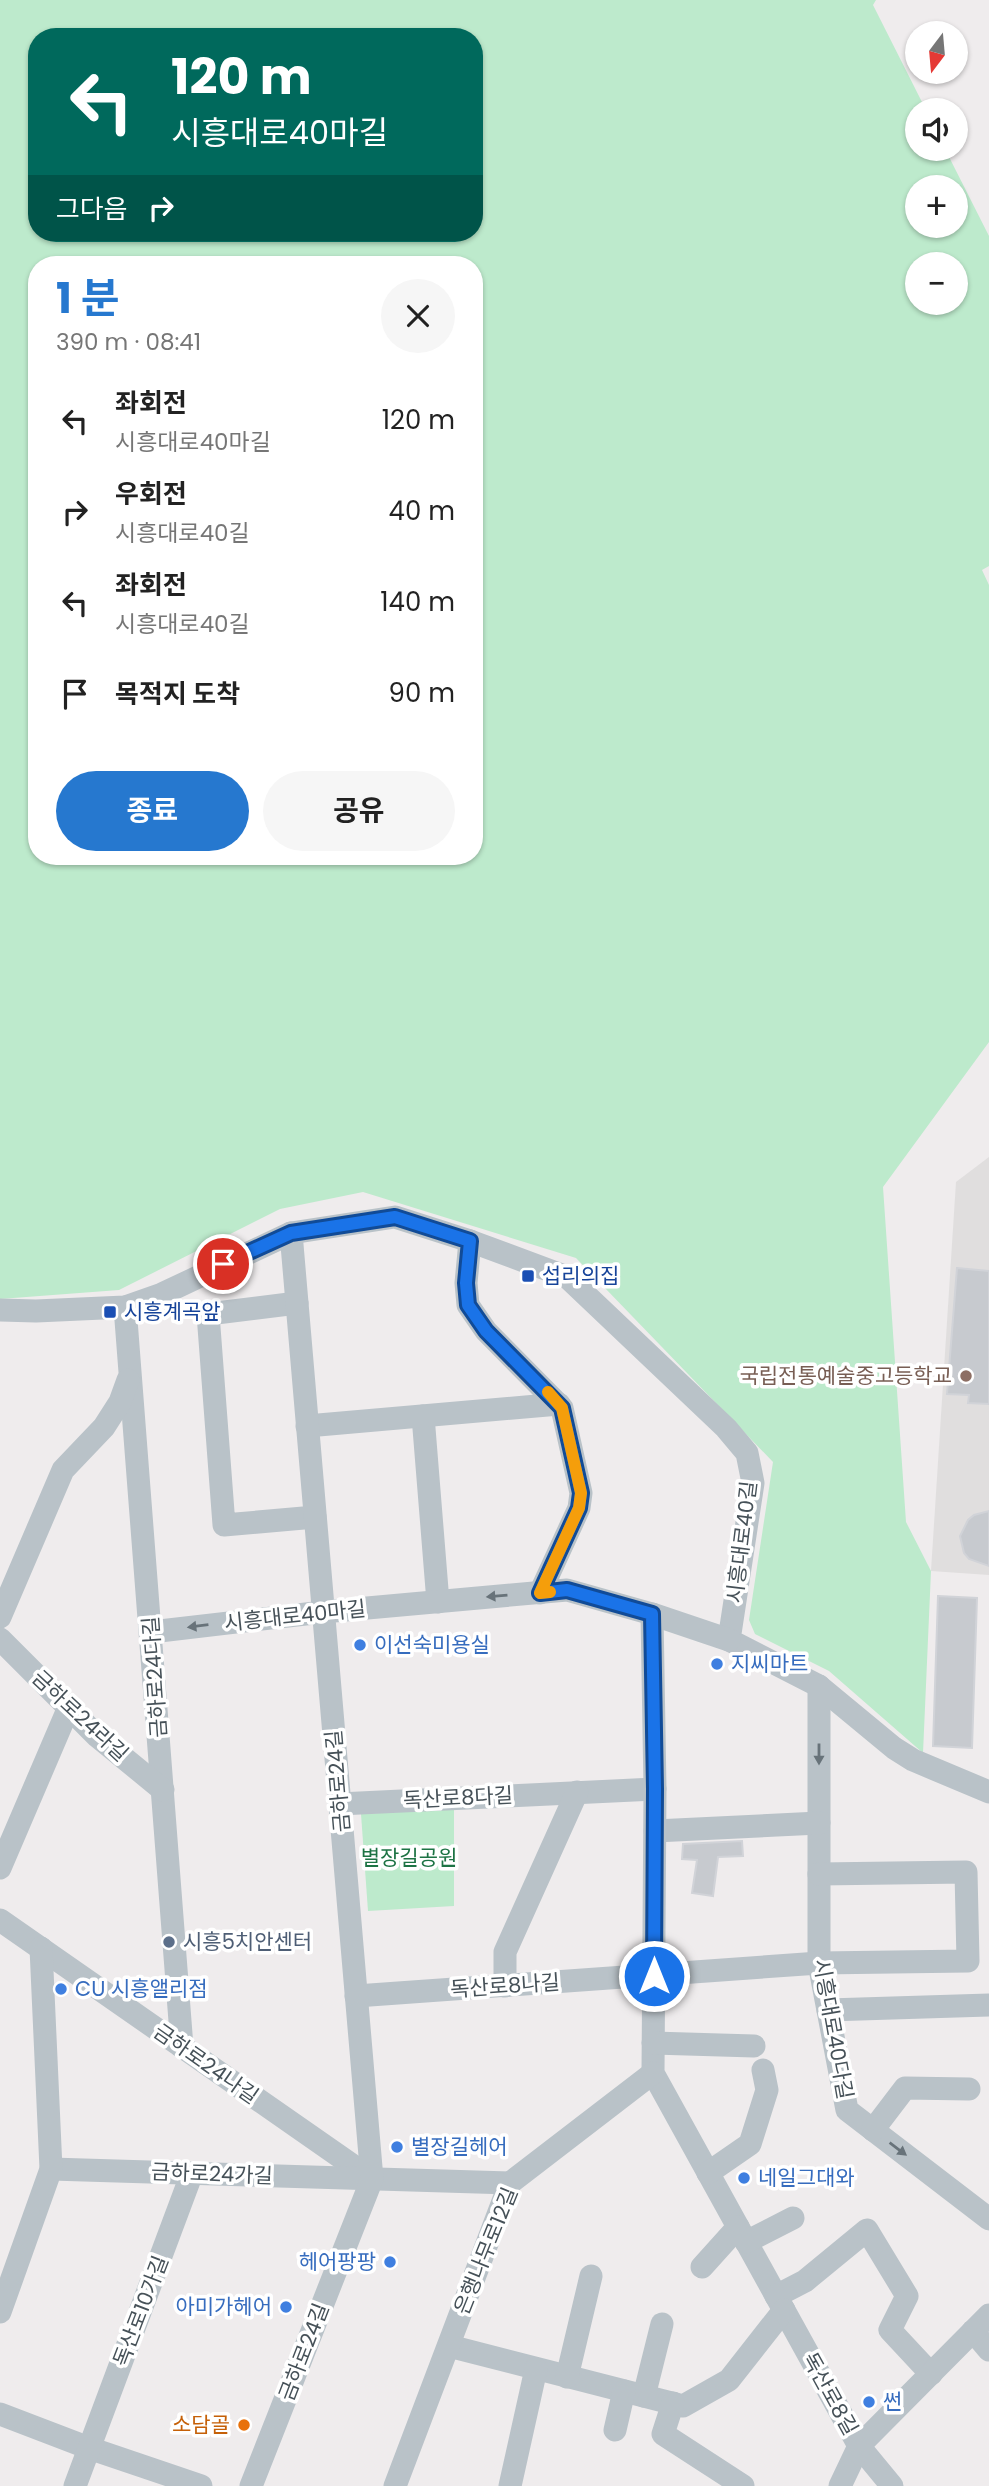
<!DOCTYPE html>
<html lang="ko">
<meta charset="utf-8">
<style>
:root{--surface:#fff;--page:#f6f6f6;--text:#222;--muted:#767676;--accent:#2678cf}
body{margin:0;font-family:Poppins,"Noto Sans KR",sans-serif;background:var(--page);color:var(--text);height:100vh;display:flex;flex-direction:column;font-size:26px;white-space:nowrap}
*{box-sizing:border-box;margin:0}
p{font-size:23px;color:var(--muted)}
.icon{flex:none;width:38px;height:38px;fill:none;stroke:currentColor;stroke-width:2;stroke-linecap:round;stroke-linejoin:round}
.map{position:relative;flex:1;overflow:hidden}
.sheet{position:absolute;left:28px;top:256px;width:455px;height:609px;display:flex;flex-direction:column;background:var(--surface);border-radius:28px;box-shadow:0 2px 5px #0004}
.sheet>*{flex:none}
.guide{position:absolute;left:28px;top:28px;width:455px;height:214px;border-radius:28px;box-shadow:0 2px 5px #0004;background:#00695c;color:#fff;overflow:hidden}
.needle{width:46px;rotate:196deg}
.fabs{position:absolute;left:905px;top:21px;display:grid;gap:14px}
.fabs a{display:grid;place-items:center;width:63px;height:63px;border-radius:50%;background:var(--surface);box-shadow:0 2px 5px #0004;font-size:35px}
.pin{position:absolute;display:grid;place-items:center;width:60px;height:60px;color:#fff;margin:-30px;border:4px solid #fff;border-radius:50%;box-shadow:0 2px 7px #0007}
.me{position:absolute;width:77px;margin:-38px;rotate:0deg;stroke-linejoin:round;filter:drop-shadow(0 0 5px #0008)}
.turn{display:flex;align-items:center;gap:24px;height:147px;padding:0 28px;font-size:32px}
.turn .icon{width:91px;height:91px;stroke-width:2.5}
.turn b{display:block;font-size:49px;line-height:60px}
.then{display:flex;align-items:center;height:66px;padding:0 28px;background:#0003;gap:14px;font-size:26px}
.round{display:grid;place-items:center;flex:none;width:74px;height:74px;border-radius:37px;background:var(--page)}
.headline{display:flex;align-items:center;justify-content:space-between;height:119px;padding:0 28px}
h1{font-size:42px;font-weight:700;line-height:52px;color:var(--accent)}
.action{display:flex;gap:14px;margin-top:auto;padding:14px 28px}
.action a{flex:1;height:80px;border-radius:42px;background:var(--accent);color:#fff;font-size:28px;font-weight:700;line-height:80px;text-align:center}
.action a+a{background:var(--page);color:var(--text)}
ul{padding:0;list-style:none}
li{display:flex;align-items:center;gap:21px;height:91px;padding:0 28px}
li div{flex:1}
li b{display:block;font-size:26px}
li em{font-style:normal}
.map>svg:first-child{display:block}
.education{fill:#e0dede}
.green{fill:#bdeacc;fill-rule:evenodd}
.building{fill:#c7cacf;stroke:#d1d3d8;stroke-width:2}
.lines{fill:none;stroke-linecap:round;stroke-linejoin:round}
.minor{stroke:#b9c2c8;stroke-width:23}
.oneway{fill:#68737a}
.route-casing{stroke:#114b97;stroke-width:18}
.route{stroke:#1a73e8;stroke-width:12}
.slow{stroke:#f59e0b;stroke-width:12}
.transit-dot{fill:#1a4fb4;stroke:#fff;stroke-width:2.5}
.education-dot{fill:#8d6e63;stroke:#fff;stroke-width:2.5}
.shop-dot{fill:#3f7fe0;stroke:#fff;stroke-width:2.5}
.service-dot{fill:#5c6f8a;stroke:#fff;stroke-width:2.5}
.food-dot{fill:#e8710a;stroke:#fff;stroke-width:2.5}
.labels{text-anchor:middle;stroke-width:7;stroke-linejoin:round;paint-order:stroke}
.transit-label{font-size:21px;fill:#164399;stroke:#fff;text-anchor:start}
.education-label{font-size:21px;fill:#785e54;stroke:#fff;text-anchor:end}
.street-label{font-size:21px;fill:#465158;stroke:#fff}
.shop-label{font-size:21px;fill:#366cbe;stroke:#fff;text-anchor:start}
.park-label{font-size:21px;fill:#1d7344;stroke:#fff}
.service-label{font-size:21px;fill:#4e5e75;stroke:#fff;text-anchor:start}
.food-label{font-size:21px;fill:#c56008;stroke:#fff;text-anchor:end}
</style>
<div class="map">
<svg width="989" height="2486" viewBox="0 0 989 2486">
<rect width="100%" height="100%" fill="#efeced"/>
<polygon class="education" points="989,1157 989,1575 931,1571 956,1182"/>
<g class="green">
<path d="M0,0H876L873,5L926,110H917V149H945L989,236V566L982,570L989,585V1042L883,1187L906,1522L931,1571L923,1753L829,1671L755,1634L749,1620L773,1462L576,1258L363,1192L280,1209L119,1290L0,1299ZM37,37H474V233H37ZM917,187H956V226H917ZM37,264H474V856H37ZM917,264H956V303H917Z"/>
<polygon points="454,1809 454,1906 368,1911 361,1814"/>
</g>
<g class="building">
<polygon points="957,1268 989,1271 989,1404 968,1403 969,1395 947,1394"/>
<polygon points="989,1511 989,1566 969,1559 964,1553 960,1536 968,1520 974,1515"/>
<polygon points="938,1596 977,1598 972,1748 933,1746"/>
<polygon points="742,1841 743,1856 718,1857 713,1896 692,1893 697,1860 682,1859 683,1844"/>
</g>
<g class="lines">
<g class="minor">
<polyline points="470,1241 466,1283 468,1305 486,1331 562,1408 581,1493 579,1508 540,1593"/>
<polyline points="297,1303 208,1314 224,1525 315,1517"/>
<polyline points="125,1307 182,2047"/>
<polyline points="0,1310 36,1311 125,1307 162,1294 291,1233 395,1217 470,1241 567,1277 726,1428 747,1453 753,1483 729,1640 819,1686 894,1748 913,1760 989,1792"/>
<polyline points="423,1416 438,1602"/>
<polyline points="307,1426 559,1404"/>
<polyline points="652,1614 655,1789 653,2073 859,2446 892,2486"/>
<polyline points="0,1617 63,1470 104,1427 120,1402 128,1380"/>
<polyline points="151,1632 323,1612 567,1590 652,1614 729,1640"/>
<polyline points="0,1639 97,1736 163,1790"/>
<polyline points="819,1686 819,1963 847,2110 989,2219"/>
<polyline points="339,1804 655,1789"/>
<polyline points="655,1831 819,1823"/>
<polyline points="0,1868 69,1707"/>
<polyline points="0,1920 372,2179"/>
<polyline points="505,1986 505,1952 577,1792"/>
<polyline points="356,1996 819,1963 968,1961 966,1872 819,1874"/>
<polyline points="828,2010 989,2005"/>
<polyline points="653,2043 754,2046"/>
<polyline points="873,2130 905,2088 969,2089"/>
<polyline points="51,2169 510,2183"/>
<polyline points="708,2173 750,2144 767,2090 763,2070"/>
<polyline points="746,2242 793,2218"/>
<polyline points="702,2267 738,2227"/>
<polyline points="776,2296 805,2281 867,2230 907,2296 890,2330 931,2374"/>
<polyline points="0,2312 51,2169 41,1948"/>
<polyline points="973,2331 989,2350"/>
<polyline points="449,2346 683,2406 729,2380 784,2310"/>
<polyline points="567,2377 591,2276"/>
<polyline points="644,2396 662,2324"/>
<polyline points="673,2403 663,2434 743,2486"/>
<polyline points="0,2414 89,2448 201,2486"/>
<polyline points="615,2430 624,2391"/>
<polyline points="75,2486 192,2173"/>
<polyline points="251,2486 372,2179 291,1233"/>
<polyline points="395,2486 510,2183 653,2073"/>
<polyline points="510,2486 536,2369"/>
<polyline points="840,2486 859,2446 989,2315"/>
</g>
</g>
<defs><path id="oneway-solid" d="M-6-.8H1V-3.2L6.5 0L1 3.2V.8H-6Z" transform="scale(1.75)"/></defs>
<g class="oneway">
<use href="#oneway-solid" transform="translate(497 1596) rotate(175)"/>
<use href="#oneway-solid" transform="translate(198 1626) rotate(173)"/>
<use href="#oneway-solid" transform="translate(819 1754) rotate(90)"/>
<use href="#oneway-solid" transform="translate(898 2149) rotate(37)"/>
</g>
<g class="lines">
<g class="route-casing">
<polyline id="route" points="223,1264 291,1233 395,1217 470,1241 466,1283 468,1305 486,1331 562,1408 581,1493 579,1508 540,1593 567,1590 652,1614 655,1789 654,1976"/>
</g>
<use href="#route" class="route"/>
<polyline class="slow" points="548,1392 562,1408 581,1493 579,1508 540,1593 550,1592"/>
</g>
<g class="transit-dot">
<rect x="521" y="1269" width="14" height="14" rx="3.5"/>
<rect x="103" y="1305" width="14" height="14" rx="3.5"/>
</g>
<circle class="education-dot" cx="966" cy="1376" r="7"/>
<g class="shop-dot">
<circle cx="360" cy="1645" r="7"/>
<circle cx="717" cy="1664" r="7"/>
<circle cx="61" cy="1989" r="7"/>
<circle cx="397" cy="2147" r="7"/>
<circle cx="744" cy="2178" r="7"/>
<circle cx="390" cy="2262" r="7"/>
<circle cx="286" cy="2307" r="7"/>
<circle cx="869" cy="2402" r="7"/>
</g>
<circle class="service-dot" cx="169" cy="1942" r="7"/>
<circle class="food-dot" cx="244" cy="2425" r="7"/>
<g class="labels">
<g class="transit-label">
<text x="542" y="1283">섭리의집</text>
<text x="124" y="1319">시흥계곡앞</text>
</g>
<g class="education-label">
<text x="952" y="1383">국립전통예술중고등학교</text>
</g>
<g class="street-label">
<text transform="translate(742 1542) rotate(-83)" y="7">시흥대로40길</text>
<text transform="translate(295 1616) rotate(-6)" y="7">시흥대로40마길</text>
<text transform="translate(155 1677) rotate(-94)" y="7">금하로24다길</text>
<text transform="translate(80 1716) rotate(43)" y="7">금하로24라길</text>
<text transform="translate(338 1781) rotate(-95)" y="7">금하로24길</text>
<text transform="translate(458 1798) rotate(-3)" y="7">독산로8다길</text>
<text transform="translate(505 1986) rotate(-4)" y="7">독산로8나길</text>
<text transform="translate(833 2029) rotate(80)" y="7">시흥대로40다길</text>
<text transform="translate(206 2064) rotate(35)" y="7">금하로24나길</text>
<text transform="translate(212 2174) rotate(2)" y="7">금하로24가길</text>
<text transform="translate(486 2251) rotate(-68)" y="7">은행나무로12길</text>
<text transform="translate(141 2311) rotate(-69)" y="7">독산로10가길</text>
<text transform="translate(304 2352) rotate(-69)" y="7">금하로24길</text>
<text transform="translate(830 2394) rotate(61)" y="7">독산로8길</text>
</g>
<g class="shop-label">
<text x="374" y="1652">이선숙미용실</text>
<text x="731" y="1671">지씨마트</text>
<text x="75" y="1996">CU 시흥앨리점</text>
<text x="411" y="2154">별장길헤어</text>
<text x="758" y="2185">네일그대와</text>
<text x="376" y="2269" text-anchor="end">헤어팡팡</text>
<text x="272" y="2314" text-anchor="end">아미가헤어</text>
<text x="883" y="2409">썬</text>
</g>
<g class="park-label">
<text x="409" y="1865">별장길공원</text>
</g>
<g class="service-label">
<text x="183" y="1949">시흥5치안센터</text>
</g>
<g class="food-label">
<text x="230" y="2432">소담골</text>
</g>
</g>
</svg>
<div class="fabs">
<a><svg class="needle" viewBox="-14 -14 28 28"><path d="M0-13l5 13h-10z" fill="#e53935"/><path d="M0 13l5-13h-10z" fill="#767676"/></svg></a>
<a><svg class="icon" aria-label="sound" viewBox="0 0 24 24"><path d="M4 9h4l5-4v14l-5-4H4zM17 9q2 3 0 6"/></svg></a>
<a>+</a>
<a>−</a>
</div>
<div class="pin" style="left:223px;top:1264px;background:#d93025"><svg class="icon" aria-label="arrive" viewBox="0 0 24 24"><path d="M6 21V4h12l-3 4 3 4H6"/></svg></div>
<svg class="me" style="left:654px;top:1976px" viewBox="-20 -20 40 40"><circle r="17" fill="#1a73e8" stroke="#fff" stroke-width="3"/><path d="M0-11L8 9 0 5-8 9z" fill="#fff"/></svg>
<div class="guide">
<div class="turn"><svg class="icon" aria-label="left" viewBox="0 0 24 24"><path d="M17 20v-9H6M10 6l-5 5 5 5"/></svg><div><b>120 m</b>시흥대로40마길</div></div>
<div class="then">그다음<svg class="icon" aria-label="right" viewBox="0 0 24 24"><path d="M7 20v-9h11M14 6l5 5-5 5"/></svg></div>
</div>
<section class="sheet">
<div class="headline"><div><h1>1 분</h1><p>390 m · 08:41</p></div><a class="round"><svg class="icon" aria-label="close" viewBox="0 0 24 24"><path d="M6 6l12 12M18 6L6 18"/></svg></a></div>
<ul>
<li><svg class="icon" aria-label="left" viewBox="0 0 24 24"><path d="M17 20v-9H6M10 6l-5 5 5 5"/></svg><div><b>좌회전</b><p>시흥대로40마길</p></div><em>120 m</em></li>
<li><svg class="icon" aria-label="right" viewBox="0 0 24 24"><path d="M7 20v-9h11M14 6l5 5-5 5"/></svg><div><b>우회전</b><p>시흥대로40길</p></div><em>40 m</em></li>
<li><svg class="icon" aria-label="left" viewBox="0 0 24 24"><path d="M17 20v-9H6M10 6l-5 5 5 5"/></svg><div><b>좌회전</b><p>시흥대로40길</p></div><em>140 m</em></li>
<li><svg class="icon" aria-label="arrive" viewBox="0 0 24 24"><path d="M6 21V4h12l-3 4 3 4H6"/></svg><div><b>목적지 도착</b></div><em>90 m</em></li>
</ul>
<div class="action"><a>종료</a><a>공유</a></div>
</section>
</div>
